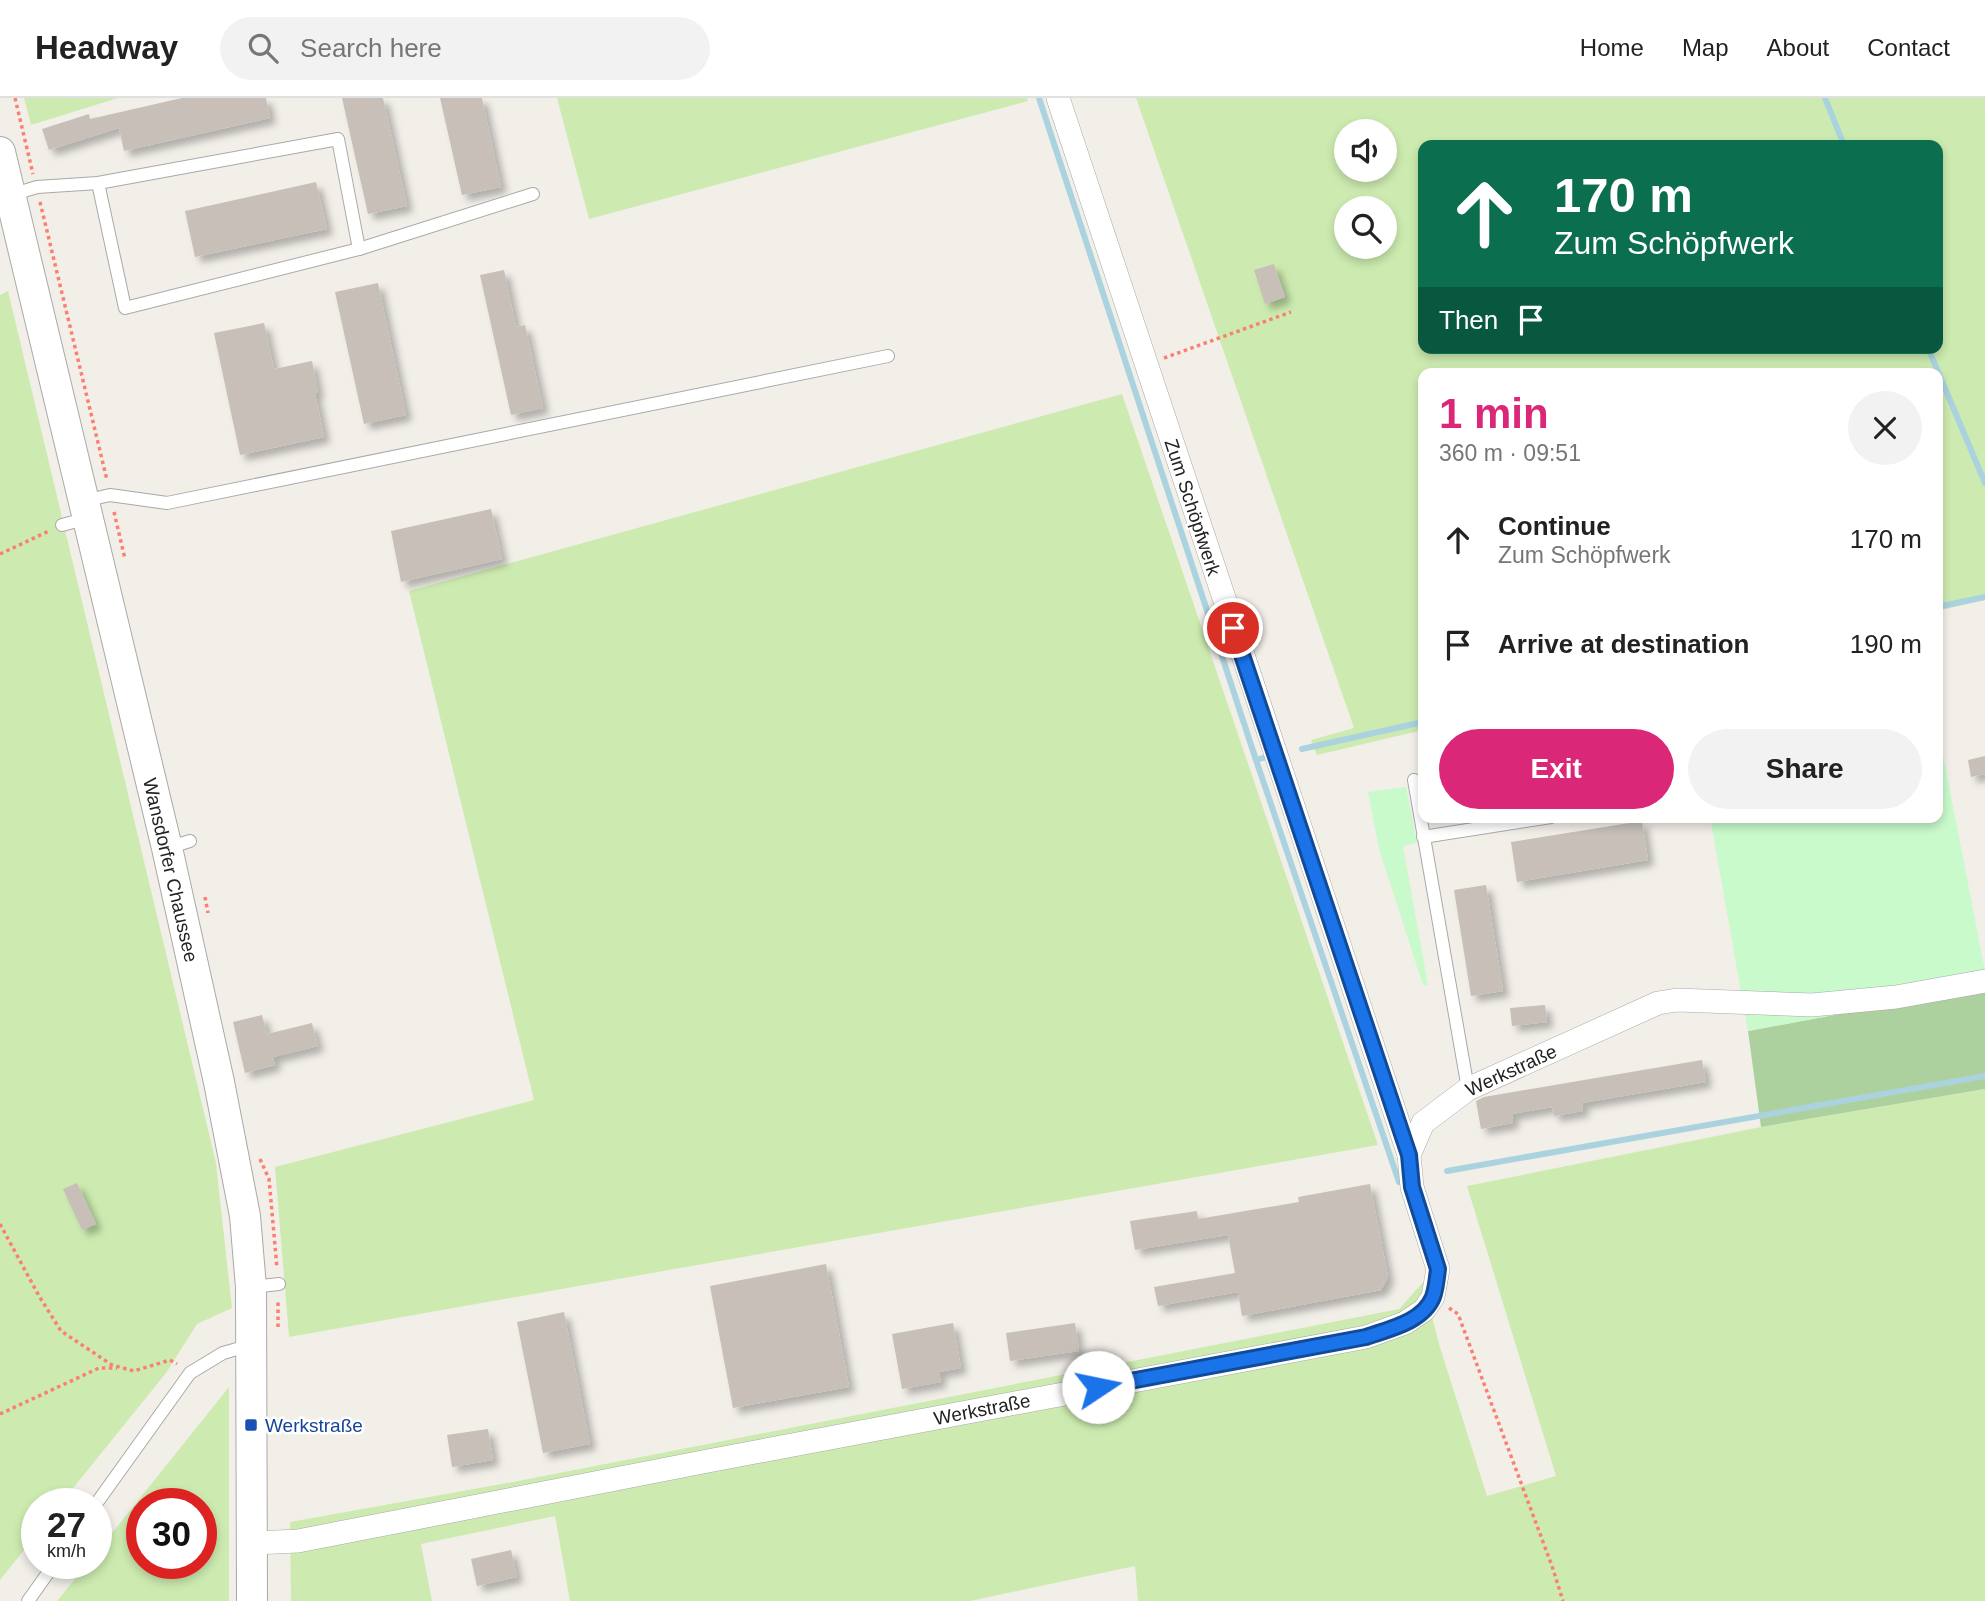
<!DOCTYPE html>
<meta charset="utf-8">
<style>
:root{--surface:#fff;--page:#f2f2f2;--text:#222;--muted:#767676;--line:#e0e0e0;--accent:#db2777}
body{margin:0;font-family:Arial,sans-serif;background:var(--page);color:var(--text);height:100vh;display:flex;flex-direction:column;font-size:26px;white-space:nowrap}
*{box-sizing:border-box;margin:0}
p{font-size:23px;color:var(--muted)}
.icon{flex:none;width:38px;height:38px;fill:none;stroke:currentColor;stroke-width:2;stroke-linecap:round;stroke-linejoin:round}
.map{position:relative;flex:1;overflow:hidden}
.drawer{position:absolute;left:1418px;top:270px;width:525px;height:455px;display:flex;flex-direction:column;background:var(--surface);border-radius:14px;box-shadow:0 4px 10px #0003}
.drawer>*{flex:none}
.banner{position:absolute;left:1418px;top:42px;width:525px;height:214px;border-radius:14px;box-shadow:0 4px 10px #0003;background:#0b6e4f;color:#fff;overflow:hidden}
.controls{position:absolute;left:1334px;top:21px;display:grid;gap:14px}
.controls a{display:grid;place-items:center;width:63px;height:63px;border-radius:50%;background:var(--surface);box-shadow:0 4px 10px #0003;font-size:35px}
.speed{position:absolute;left:21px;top:1390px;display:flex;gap:14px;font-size:35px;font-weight:700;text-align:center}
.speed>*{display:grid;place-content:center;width:91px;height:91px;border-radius:50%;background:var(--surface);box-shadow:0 4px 10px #0003;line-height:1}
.speed small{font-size:18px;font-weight:400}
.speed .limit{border:10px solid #d22;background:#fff;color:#111}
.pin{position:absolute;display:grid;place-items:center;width:60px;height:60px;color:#fff;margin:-30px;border:4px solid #fff;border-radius:50%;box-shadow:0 2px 7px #0007}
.me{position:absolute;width:77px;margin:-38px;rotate:79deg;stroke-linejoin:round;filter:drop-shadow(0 0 5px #0008)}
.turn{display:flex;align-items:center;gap:24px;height:147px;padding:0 21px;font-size:32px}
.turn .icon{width:91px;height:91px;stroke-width:2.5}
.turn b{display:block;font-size:49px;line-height:60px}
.then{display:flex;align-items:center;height:66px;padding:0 21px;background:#0003;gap:14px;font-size:26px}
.round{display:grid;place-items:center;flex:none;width:74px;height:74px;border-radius:37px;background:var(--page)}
.overview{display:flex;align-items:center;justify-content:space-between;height:119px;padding:0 21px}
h1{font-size:42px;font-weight:800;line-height:52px;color:var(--accent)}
.cta{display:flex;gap:14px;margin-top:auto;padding:14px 21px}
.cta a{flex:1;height:80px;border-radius:42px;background:var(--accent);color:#fff;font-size:28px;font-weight:800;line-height:80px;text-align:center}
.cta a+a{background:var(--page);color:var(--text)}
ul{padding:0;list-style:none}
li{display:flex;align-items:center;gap:21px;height:105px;padding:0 21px}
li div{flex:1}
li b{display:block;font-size:26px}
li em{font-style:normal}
header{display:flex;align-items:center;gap:42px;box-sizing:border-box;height:98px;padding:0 35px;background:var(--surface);border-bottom:2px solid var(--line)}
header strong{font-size:33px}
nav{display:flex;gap:38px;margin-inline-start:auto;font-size:24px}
.search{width:490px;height:63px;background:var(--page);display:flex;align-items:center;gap:18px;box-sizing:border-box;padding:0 24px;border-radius:38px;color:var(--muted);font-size:26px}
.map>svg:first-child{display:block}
.grass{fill:#cdebb0;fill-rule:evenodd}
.forest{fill:#add19e}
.park{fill:#c8facc}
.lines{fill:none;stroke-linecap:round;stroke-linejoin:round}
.stream{stroke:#aad3df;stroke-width:6}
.building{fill:#c7bfb8;filter:url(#shadow)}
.service-casing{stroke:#a9a9a9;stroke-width:14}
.minor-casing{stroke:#a9a9a9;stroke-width:24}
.tertiary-casing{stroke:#a9a9a9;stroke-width:32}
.path{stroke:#fa8072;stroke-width:3.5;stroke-dasharray:3.5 3.5;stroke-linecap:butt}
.service{stroke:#fff;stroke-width:12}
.minor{stroke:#fff;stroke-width:23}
.tertiary{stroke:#fff;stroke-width:30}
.route-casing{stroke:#114b97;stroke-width:18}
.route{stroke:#1a73e8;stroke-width:12}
.transit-dot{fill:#1a4fb4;stroke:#fff;stroke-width:2.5}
.labels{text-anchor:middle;stroke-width:5;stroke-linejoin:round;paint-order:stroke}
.street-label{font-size:19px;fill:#222;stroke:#fff}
.transit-label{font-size:19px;fill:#164399;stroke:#fff;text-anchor:start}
</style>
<header>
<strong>Headway</strong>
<div class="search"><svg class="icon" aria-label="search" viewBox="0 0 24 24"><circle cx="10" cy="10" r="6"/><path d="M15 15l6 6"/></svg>Search here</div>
<nav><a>Home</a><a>Map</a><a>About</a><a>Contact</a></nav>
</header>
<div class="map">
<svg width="1985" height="1503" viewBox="0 0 1985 1503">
<defs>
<filter id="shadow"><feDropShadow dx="6" dy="6" stdDeviation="3.5" flood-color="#0004"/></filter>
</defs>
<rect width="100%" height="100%" fill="#f2efe9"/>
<g class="grass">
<polygon points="24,0 118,0 31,27"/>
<polygon points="557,0 1027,0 1028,3 589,121"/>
<path d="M1136,0H1985V502L1937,513V275H1423V632L1317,657L1311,642L1354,630ZM1346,33H1384V72H1346ZM1423,47H1937V250H1423ZM1346,110H1384V149H1346Z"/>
<polygon points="8,193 216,1065 232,1210 197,1226 166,1275 61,1405 37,1405 37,1436 0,1482 0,197"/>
<polygon points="1122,296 1378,1047 289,1239 275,1069 534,1002 409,493"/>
<polygon points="1985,991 1985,1503 1138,1503 1135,1468 970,1503 570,1503 555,1418 421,1446 432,1503 291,1503 290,1424 513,1384 1399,1211 1423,1184 1439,1246 1487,1398 1556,1378 1467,1088 1761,1029"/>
<path d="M229,1289V1503H57L88,1465H96V1455ZM142,1405H201V1465H142Z"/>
</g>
<polygon class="forest" points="1985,889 1985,991 1761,1029 1748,933"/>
<g class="park">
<polygon points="1937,626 1985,873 1985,889 1748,933 1710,719 1937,719"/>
<polygon points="1406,689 1417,745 1403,748 1428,887 1423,887 1379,751 1368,694"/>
</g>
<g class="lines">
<g class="stream">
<polyline points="1039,0 1256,662 1266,659"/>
<polyline points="1825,0 1844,47"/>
<polyline points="1928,250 1985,385"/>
<polyline points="1937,509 1985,499"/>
<polyline points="1302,651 1423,624"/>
<polyline points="1256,662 1399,1084"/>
<polyline points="1447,1073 1985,978"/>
</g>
</g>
<g class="building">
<polygon points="182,0 266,0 270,20 124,53 119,30 49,52 42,31 89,16 90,21"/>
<polygon points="342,0 383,0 407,108 368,116"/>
<polygon points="440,0 482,0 501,89 462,97"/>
<polygon points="316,84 327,131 195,159 185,113"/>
<polygon points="1274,166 1285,199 1265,206 1254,172"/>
<polygon points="504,172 516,229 525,227 543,310 511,317 480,177"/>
<polygon points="378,185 406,317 364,326 335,194"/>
<polygon points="264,225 274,271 312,263 318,294 315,295 324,339 240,357 214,235"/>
<polygon points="491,411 502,461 401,484 391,433"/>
<polygon points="1985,658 1985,676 1971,679 1968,662"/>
<polygon points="1642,723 1648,762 1517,784 1511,744"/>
<polygon points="1486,787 1503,893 1471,898 1454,792"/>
<polygon points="1545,907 1547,924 1512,928 1510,910"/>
<polygon points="262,917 267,936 312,925 318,948 273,959 275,967 245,975 233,924"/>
<polygon points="1702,962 1706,984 1582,1005 1583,1013 1554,1018 1552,1009 1512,1016 1513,1025 1481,1031 1476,1003 1484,999"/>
<polygon points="77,1085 96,1126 82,1132 63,1091"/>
<polygon points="1370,1086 1388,1179 1381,1192 1242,1218 1238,1194 1158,1208 1154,1189 1235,1175 1228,1137 1135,1152 1130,1123 1197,1113 1198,1121 1299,1104 1298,1099"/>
<polygon points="826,1166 849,1289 733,1310 710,1188"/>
<polygon points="564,1214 590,1346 543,1355 517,1224"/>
<polygon points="953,1225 961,1270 939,1274 941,1284 902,1291 892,1236"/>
<polygon points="1075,1225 1079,1253 1010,1263 1006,1235"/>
<polygon points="488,1331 493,1362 452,1369 447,1337"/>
<polygon points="511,1452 517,1479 477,1488 471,1461"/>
</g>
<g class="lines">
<g class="service-casing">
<g id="service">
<polyline points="98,85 125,210 359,151 533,96"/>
<polyline points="11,97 37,89 98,85 338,41 359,151"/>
<polyline points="84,403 110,397 167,405 888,258"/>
<polyline points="62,427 88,420"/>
<polyline points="1414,682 1468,991"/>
<polyline points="1423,739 1551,719"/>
<polyline points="167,750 190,743"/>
<polyline points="251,1189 279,1186"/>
<polyline points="96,1406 190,1275 223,1255 251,1247"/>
<polyline points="28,1503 55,1465"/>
</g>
</g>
<g class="minor-casing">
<g id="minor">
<polyline points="1058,0 1409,1057"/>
<polyline points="252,1445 298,1443 713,1362 1366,1239 1405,1225 1424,1212 1433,1199 1438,1171 1412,1089 1409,1057 1423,1025 1468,991 1658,905 1677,902 1812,907 1896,899 1985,883"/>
</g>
</g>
<g class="tertiary-casing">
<polyline id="tertiary" points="0,54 167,750 219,984 245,1118 251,1189 252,1503"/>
</g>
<g class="path">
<polyline points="15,0 33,76"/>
<polyline points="40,104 107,382"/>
<polyline points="1164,260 1291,214"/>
<polyline points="114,414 125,461"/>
<polyline points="0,456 49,433"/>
<polyline points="205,799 208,815"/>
<polyline points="260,1061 269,1081 277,1170"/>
<polyline points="0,1126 39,1198 61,1233 112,1267 134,1273 170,1262 177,1266"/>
<polyline points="1449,1210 1458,1216 1552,1468 1563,1503"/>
<polyline points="278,1229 278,1202"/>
<polyline points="0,1316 99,1270 117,1270"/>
</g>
<use href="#service" class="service"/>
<use href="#minor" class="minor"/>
<use href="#tertiary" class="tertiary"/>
</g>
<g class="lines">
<g class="route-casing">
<path id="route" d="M1098,1289L1366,1239C1389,1231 1423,1224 1433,1199C1436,1191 1437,1179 1438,1171L1412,1089L1409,1057L1233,530"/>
</g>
<use href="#route" class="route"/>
</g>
<rect class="transit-dot" x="244" y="1320" width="14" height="14" rx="3.5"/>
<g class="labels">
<g class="street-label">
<text transform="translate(1193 409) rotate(72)" y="7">Zum Schöpfwerk</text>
<text transform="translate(171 772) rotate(77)" y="7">Wansdorfer Chaussee</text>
<text transform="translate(1511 972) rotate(-25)" y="7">Werkstraße</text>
<text transform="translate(982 1311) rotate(-11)" y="7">Werkstraße</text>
</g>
<g class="transit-label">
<text x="265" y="1334">Werkstraße</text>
</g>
</g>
</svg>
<div class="controls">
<a><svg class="icon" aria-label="sound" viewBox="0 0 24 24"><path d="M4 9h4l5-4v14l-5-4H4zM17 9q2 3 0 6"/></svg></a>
<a><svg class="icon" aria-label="search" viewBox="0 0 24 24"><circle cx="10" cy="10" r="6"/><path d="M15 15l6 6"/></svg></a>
</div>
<div class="speed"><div>27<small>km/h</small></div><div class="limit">30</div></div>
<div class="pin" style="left:1233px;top:530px;background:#d93025"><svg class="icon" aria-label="arrive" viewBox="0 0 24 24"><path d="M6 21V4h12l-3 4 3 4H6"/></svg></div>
<svg class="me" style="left:1098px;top:1289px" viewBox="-20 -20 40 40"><circle r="19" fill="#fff"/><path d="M0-13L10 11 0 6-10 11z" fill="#1a73e8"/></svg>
<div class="banner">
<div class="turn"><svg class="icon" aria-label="ahead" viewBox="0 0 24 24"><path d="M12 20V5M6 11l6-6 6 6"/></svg><div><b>170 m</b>Zum Schöpfwerk</div></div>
<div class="then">Then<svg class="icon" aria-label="arrive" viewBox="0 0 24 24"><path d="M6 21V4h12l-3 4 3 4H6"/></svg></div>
</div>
<section class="drawer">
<div class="overview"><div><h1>1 min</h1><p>360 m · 09:51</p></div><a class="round"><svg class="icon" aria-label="close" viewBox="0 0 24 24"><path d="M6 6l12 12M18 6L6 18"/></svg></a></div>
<ul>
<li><svg class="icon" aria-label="ahead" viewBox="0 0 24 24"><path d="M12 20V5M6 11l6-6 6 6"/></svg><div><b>Continue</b><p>Zum Schöpfwerk</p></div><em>170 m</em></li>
<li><svg class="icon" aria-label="arrive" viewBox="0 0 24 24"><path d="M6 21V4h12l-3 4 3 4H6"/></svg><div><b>Arrive at destination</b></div><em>190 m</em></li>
</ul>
<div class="cta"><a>Exit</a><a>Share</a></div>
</section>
</div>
